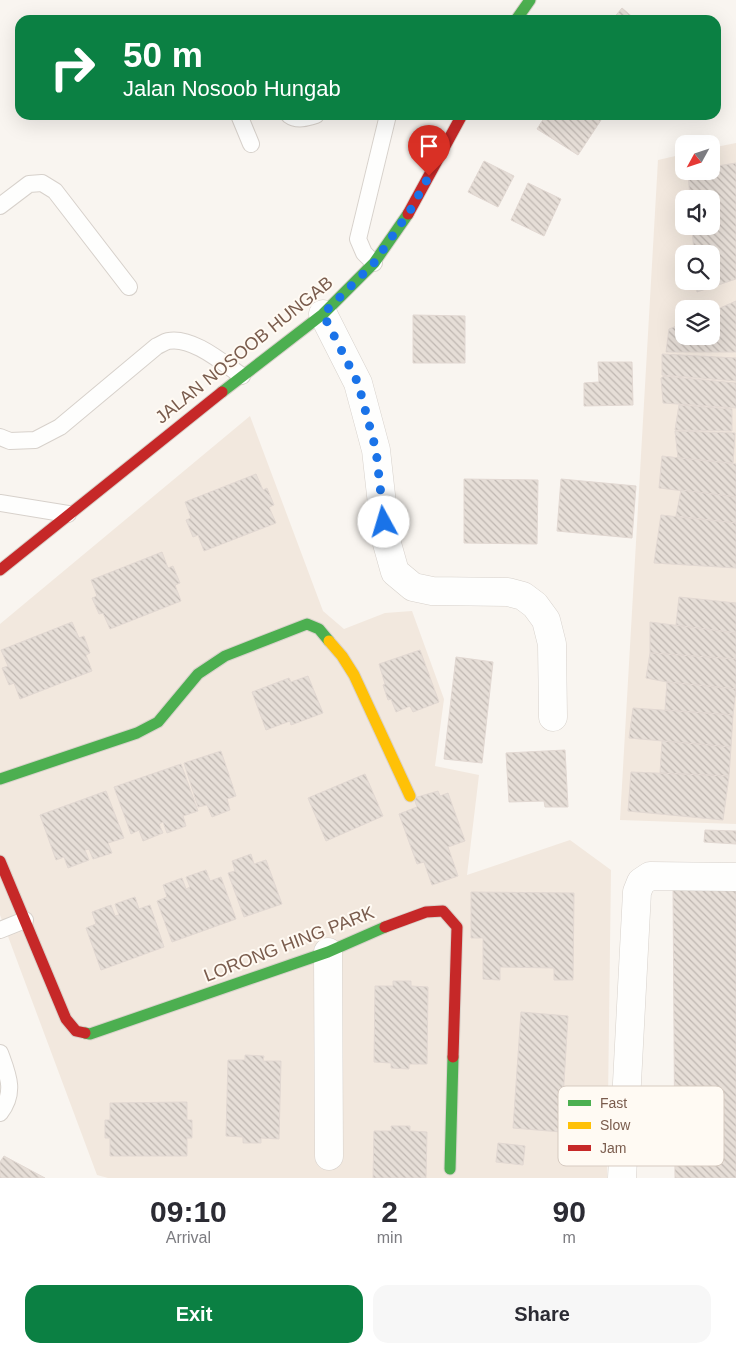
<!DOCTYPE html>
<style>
:root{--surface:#fff;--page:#f7f7f7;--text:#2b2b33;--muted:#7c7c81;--accent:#0b8043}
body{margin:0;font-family:Helvetica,sans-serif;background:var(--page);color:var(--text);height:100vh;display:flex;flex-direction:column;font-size:19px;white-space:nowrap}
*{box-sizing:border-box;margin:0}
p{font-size:16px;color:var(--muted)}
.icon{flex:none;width:28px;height:28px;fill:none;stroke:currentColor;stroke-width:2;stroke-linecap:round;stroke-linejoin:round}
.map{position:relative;height:1178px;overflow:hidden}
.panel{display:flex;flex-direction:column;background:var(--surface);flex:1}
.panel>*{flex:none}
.hud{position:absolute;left:15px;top:15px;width:706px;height:105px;border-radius:15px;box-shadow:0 5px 20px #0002;background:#0b8043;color:#fff;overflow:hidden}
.needle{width:32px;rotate:230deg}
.controls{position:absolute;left:675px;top:135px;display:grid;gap:10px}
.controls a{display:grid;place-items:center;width:45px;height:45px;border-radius:10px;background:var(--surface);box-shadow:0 5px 20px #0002;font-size:25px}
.pin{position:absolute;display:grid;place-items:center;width:42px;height:42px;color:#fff;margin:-51px -21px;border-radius:50% 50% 50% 0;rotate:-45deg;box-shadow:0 0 5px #0007}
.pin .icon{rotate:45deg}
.me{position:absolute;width:55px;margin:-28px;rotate:354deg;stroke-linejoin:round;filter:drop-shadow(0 0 4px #0008)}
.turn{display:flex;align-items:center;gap:18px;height:105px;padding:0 25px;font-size:22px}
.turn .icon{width:65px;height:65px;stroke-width:2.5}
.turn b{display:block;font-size:35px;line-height:42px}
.eta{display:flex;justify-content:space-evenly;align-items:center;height:85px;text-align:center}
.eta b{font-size:30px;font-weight:600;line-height:35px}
.primary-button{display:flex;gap:10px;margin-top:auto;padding:10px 25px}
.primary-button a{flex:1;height:58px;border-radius:15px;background:var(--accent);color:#fff;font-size:20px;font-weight:600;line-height:58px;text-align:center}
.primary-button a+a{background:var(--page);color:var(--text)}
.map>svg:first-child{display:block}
.residential{fill:#f2e8de;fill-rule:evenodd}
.building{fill:url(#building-back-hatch);stroke:#e2d8d2}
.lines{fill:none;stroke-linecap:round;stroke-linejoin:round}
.lane-casing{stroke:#d7d1cb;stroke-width:18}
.street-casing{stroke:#d7d1cb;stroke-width:29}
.fast-casing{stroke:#d9d2cb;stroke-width:13}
.slow-casing{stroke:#d9d2cb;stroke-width:13}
.jam-casing{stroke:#d9d2cb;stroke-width:13}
.lane{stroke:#fefefd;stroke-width:16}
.street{stroke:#fefefd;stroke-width:28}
.fast{stroke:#4caf50;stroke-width:11}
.slow{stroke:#ffc107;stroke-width:11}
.jam{stroke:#c62828;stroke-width:11}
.route{stroke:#1a73e8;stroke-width:9;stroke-dasharray:0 16.2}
.labels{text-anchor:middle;stroke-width:4;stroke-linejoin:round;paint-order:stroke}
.street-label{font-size:18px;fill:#7a5c4d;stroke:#fffaf3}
.key{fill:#fffaf3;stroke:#d7cbc1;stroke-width:1}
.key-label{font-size:14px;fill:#7a5c4d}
</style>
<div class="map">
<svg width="736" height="1178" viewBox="0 0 736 1178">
<defs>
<pattern id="building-back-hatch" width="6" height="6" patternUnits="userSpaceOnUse" patternTransform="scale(1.25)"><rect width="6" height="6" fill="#e6ded7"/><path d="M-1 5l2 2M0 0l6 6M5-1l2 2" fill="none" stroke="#bfb7b1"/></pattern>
</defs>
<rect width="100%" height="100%" fill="#f9f5f0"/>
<g class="residential">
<path d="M736,143V824L620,820L658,160L684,154V171H711V148ZM684,199H711V226H684ZM684,254H711V281H684ZM684,309H711V336H684Z"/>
<polygon points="250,416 323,611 344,629 385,613 412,611 444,699 435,766 479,775 467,875 570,840 611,870 607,1178 108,1178 97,1175 0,915 0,624"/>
</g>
<g class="building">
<polygon points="622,8 636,20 612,20"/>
<polygon points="546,115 593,115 601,120 578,155 537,129"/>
<polygon points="484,161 514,176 498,207 468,192"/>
<polygon points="736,163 736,279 697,292 696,281 711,281 711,254 694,254 692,226 711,226 711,199 690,199 688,171 711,171 711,167"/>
<polygon points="528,183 561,199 544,236 511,220"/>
<polygon points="736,301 736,352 666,352 669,329 684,323 684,336 711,336 711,312"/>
<polygon points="413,315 465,316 465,363 413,363"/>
<polygon points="662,354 736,358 736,381 662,375"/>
<polygon points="598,362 632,362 633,405 584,406 584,383 599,382"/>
<polygon points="664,376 736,383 736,408 663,403 661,378"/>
<polygon points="679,405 732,409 732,431 675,430"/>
<polygon points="675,431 735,433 733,463 678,458"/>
<polygon points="662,456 736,464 736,497 659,488"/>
<polygon points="256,474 263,490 267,488 274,505 269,507 276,523 204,551 198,535 193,537 186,520 191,518 185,502"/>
<polygon points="464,479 538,480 537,544 464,543"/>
<polygon points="561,479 636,486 632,538 557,531"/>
<polygon points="681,490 736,497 736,523 676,516"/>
<polygon points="661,515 736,523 736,568 654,563"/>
<polygon points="162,552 168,568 173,566 180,583 175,585 181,601 110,629 103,613 99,614 92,598 97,596 91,580"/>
<polygon points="679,597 736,603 736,633 676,625"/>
<polygon points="72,622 79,638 84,636 90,653 86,655 92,671 20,699 14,683 9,685 2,668 8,666 1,650"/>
<polygon points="650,622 736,633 736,659 650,653"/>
<polygon points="420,650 439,702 413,712 410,706 396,712 391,699 388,700 383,685 385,684 379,664"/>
<polygon points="650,653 736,659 736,689 667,682 646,678"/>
<polygon points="456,657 493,662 482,763 444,759"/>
<polygon points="308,676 323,713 291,725 290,721 266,730 252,692 289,678 291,682"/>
<polygon points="667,682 736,689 733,715 665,710"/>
<polygon points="633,708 733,715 731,747 629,738"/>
<polygon points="662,741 731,747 729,776 660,773"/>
<polygon points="565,750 568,807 545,807 544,801 509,802 506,753"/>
<polygon points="221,751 236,796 227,799 230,810 212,817 207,805 198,807 184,763"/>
<polygon points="181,764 198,811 183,816 186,826 167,833 163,822 159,824 163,833 143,841 139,830 131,834 114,787"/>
<polygon points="631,772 729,776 723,820 628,811"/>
<polygon points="365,774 383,816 326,841 308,798"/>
<polygon points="106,791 124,838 108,843 112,853 93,859 89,849 85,850 89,860 68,868 64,857 56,860 40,815"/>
<polygon points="438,791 440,796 448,793 465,841 448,847 458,876 432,885 424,862 417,864 399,814 417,807 414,798"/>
<polygon points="705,830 736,831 736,844 704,842"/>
<polygon points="251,854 254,864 266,860 282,904 244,917 228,873 235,871 232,861"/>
<polygon points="206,870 210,881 221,877 236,919 172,942 157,901 167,897 163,885 182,878 186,889 190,887 186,877"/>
<polygon points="673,885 736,885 736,1178 675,1178"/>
<polygon points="471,892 574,893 573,980 554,980 554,968 500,967 500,980 483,979 483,938 471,938"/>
<polygon points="135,897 139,909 150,905 164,947 101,970 86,928 96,924 92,912 111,905 115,916 119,915 115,904"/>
<polygon points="393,981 411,981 411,986 428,987 427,1064 409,1064 409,1069 391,1068 391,1063 374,1062 375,986 393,986"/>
<polygon points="521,1012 568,1016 561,1132 513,1128"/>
<polygon points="245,1055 264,1056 263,1061 281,1061 279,1139 261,1138 261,1143 243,1143 243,1137 226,1136 228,1060 245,1060"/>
<polygon points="187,1102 187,1120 192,1120 192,1138 187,1138 187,1156 110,1156 110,1138 105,1138 105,1120 110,1120 110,1103"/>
<polygon points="391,1126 410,1126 410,1131 427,1132 426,1178 373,1178 374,1131 392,1131"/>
<polygon points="498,1143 525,1146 523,1165 496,1162"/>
<polygon points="4,1156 45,1178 0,1178 0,1162"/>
</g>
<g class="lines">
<g class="lane-casing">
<g id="lane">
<polyline points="239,115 251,144"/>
<path d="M289,115C297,121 307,118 316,115"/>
<polyline points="0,206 29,184 42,183 55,191 129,287"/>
<polyline points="374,263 364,253 358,239 388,115"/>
<path d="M0,437L10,441L35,440L60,427L157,346C160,345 164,342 168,341C192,336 223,363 242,376"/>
<polyline points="0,503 68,514"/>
<polyline points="0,930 25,920"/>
<path d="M0,1053C8,1075 16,1092 0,1113"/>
</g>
</g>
<g class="street-casing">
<g id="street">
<polyline points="323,314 358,383 376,450 386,540 395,572 413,587 432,591 508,592 523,596 535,605 546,620 552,644 553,717"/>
<polyline points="328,952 329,1156"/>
<polyline points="622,1178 637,892 641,882 650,876 736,877"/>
</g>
</g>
<g class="fast-casing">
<g id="fast">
<polyline points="516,20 530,0"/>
<polyline points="222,392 323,314 374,263 408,214"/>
<polyline points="0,779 137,733 158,722 198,674 225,656 307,624 319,629 329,641"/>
<polyline points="85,1033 90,1034 328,952 385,927"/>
<polyline points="450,1169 453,1057"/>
</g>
</g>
<g class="slow-casing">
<polyline id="slow" points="329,641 342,656 354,675 410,796"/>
</g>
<g class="jam-casing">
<g id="jam">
<polyline points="408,214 462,115"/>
<polyline points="0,570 222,392"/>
<polyline points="0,861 66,1019 76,1031 85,1033"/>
<polyline points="385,927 426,912 443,911 457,927 453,1057"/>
</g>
</g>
<use href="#lane" class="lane"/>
<use href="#street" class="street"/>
<use href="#fast" class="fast"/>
<use href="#slow" class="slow"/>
<use href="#jam" class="jam"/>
</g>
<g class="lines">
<polyline class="route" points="384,522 376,450 358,383 323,314 374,263 411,209 429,176"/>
</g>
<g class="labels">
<g class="street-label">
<text transform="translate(244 350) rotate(-39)" y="6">JALAN NOSOOB HUNGAB</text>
<text transform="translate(289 944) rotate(-21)" y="6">LORONG HING PARK</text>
</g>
</g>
<rect x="558" y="1086" width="166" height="80" rx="8" class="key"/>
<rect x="568" y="1100" width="23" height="6" fill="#4caf50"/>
<rect x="568" y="1122" width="23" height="7" fill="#ffc107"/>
<rect x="568" y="1145" width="23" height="6" fill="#c62828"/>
<g class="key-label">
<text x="600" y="1108">Fast</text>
<text x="600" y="1130">Slow</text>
<text x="600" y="1153">Jam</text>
</g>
</svg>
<div class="controls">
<a><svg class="needle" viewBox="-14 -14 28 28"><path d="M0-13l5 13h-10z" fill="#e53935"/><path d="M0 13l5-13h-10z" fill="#7c7c81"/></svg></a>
<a><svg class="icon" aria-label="sound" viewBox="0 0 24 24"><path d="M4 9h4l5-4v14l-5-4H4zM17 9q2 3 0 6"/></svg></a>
<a><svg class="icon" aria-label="search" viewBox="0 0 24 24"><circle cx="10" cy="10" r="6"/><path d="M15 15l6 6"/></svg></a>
<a><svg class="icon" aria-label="layers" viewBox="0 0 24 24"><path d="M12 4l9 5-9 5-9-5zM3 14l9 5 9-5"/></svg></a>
</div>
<div class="pin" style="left:429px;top:176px;background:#d93025"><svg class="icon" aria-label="arrive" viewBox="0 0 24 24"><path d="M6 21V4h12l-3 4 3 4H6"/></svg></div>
<svg class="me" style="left:384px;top:522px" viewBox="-20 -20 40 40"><circle r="19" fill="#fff"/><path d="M0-13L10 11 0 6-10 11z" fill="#1a73e8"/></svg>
<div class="hud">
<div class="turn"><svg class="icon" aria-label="right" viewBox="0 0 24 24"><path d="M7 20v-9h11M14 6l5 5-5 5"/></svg><div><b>50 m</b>Jalan Nosoob Hungab</div></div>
</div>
</div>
<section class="panel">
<div class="eta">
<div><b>09:10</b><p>Arrival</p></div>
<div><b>2</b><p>min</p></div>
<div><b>90</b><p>m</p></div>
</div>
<div class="primary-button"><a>Exit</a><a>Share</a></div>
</section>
